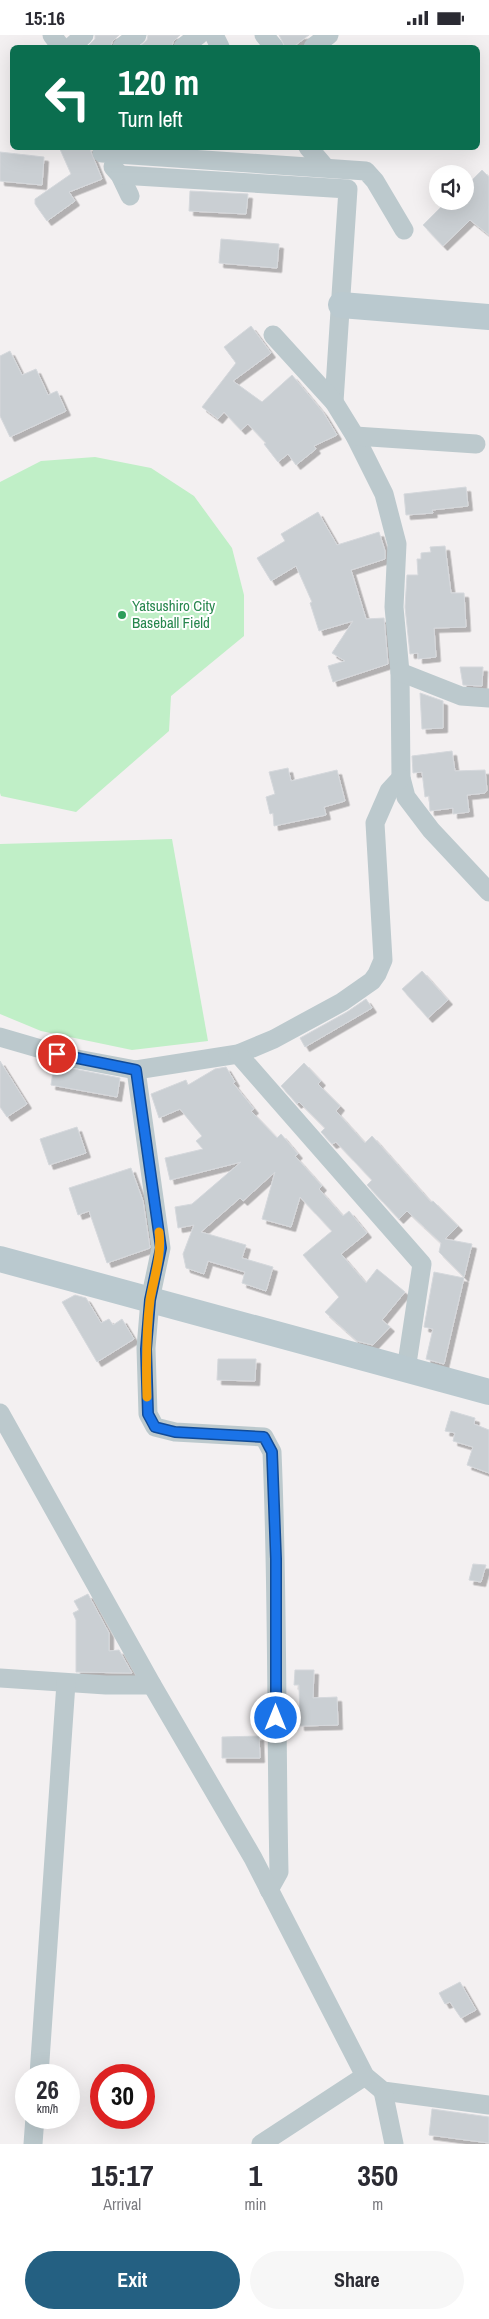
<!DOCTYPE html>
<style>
:root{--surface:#fff;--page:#f7f7f7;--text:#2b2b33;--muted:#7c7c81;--accent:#246082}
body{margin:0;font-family:"Archivo Narrow",sans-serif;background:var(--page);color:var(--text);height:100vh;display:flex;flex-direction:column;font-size:19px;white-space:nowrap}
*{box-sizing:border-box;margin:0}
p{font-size:16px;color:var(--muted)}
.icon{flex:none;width:28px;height:28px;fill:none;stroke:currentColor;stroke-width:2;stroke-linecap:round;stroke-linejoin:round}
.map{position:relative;height:2109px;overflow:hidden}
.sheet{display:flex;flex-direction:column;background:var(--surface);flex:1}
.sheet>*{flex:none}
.banner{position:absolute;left:10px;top:10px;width:470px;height:105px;border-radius:8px;box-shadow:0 5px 20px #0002;background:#0b6e4f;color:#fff;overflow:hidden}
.controls{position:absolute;left:429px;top:130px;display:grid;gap:10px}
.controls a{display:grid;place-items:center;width:45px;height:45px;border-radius:50%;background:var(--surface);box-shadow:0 5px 20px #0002;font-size:25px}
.speed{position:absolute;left:15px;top:2029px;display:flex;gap:10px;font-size:25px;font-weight:700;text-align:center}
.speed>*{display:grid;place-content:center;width:65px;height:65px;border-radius:50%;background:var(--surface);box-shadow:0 5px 20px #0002;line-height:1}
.speed small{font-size:12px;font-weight:400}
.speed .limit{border:8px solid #d22;background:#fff;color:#111}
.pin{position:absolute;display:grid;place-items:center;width:42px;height:42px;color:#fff;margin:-21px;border:2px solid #fff;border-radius:50%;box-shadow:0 1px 5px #0007}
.me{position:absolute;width:55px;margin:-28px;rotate:0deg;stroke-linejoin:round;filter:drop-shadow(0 0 4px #0008)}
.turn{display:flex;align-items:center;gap:18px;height:105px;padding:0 25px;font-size:22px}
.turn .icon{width:65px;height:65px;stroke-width:2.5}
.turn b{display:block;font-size:35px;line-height:42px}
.eta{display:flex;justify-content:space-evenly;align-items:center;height:85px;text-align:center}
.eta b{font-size:30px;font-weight:700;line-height:35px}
.button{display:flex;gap:10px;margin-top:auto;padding:10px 25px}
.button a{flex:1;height:58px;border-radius:30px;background:var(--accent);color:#fff;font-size:20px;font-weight:700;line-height:58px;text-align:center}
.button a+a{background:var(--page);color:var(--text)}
.status{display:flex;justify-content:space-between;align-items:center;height:35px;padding:0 25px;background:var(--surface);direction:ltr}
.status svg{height:14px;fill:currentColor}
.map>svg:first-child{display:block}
.green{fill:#c0efc7}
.building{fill:#cacfd3;stroke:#d5d8dc;filter:url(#shadow)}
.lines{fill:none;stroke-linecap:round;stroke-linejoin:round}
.street{stroke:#bcc9cd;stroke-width:19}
.secondary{stroke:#bac9cf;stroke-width:26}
.route-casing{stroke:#114b97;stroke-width:12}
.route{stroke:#1a73e8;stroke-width:9}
.slow{stroke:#f59e0b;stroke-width:9}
.leisure-dot{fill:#2e9e5b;stroke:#fff;stroke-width:2}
.labels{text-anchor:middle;stroke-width:4;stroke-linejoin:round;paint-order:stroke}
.leisure-label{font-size:15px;fill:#27864d;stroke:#fff;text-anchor:start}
</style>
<div class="status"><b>15:16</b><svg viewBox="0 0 49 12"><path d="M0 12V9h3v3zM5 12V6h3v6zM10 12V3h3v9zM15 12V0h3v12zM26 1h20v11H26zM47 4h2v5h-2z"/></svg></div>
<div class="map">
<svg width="489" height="2109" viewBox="0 0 489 2109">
<defs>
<filter id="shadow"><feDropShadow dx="4.5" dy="4.5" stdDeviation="0" flood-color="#0004"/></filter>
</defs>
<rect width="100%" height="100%" fill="#f3f0f1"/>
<g class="green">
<polygon points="95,422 151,433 194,461 232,513 244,560 244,601 171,661 169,696 76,777 1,761 0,758 0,447 41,426"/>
<polygon points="172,804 208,1006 132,1015 41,996 0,979 0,809"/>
</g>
<g class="building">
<polygon points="95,0 119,0 112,7 111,12 87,12 95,4"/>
<polygon points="148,0 180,0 173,7 172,12 139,12 147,5"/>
<polygon points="279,0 309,0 293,12 285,12"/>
<polygon points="59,112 89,112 102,144 69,157 75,166 47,186 35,169 35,164 71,139"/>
<polygon points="0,117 44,122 42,150 0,146"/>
<polygon points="482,135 489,142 489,200 470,185 443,211 423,190 447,166 465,166 465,152"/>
<polygon points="190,156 248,159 246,179 189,176"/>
<polygon points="221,204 279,209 277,233 219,228"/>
<polygon points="251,291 271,318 233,346 262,367 292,340 323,377 337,400 314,411 316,414 296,430 288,419 278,427 264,409 266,408 248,389 241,395 224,377 218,384 202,372 236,328 224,312"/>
<polygon points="10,316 22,340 36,334 48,360 57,356 66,376 10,402 0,381 0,321"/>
<polygon points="466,452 468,471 432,475 433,478 406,480 404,459"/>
<polygon points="318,477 337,510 379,497 385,516 385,524 351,535 366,584 384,583 388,629 333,647 328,631 345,626 332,618 353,586 319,596 310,568 312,567 296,531 271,546 257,523 285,506 281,499"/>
<polygon points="445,511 451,558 464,558 466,592 434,593 436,622 418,624 418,618 410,619 405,572 407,540 418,540 417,524 421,524 421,518 431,517 430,512"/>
<polygon points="460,632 483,632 482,651 463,650"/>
<polygon points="420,658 443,666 443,693 422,694"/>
<polygon points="452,716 455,736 485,735 487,755 485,758 467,760 469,777 453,779 453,773 430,776 429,761 425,762 422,737 413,738 412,721"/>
<polygon points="288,733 291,746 337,735 345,766 324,772 326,780 274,791 273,778 270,779 266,762 275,759 269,737"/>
<polygon points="422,936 448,965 428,983 402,954"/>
<polygon points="366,964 372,973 305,1012 300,1003 347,977"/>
<polygon points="0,1026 27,1069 7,1082 0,1072"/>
<polygon points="304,1028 321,1046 318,1049 340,1071 336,1076 365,1108 372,1101 431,1167 433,1166 458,1191 445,1204 472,1209 464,1242 439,1217 441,1208 407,1176 399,1184 367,1150 372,1145 336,1107 332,1109 321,1097 325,1093 299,1067 297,1069 281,1051"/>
<polygon points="54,1030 120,1043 117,1062 51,1050"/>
<polygon points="226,1032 235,1047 233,1048 254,1074 251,1076 277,1103 281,1099 298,1119 295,1121 322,1151 319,1154 343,1181 349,1176 367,1198 341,1219 366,1248 377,1234 405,1257 382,1285 390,1292 373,1310 357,1306 325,1277 339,1262 303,1220 332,1196 300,1162 291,1192 262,1184 275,1137 243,1166 240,1163 201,1197 246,1210 242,1223 273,1232 266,1256 242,1248 245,1237 208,1226 204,1239 186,1233 183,1219 194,1190 178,1193 175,1172 192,1169 241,1127 170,1145 165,1123 203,1114 196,1106 202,1101 180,1074 159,1083 151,1059 186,1045 188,1050 215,1034"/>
<polygon points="77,1092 86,1118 49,1130 40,1104"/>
<polygon points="131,1133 143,1166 150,1213 107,1228 89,1176 78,1180 69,1153"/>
<polygon points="434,1237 464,1243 444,1329 426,1324 433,1294 424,1292"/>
<polygon points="75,1260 86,1263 101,1288 109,1284 113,1290 122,1284 134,1304 97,1327 62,1267"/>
<polygon points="218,1324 256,1324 255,1346 217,1345"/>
<polygon points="451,1376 475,1383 474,1389 489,1395 489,1438 467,1430 473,1412 453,1406 455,1398 445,1396"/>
<polygon points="473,1529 486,1530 481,1547 469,1545"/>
<polygon points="88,1559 109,1598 109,1616 119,1615 132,1638 76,1637 76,1585 73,1578 79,1575 74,1566"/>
<polygon points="295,1635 314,1635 313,1663 337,1662 338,1690 300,1691 299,1650 294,1650"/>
<polygon points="259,1701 260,1723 222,1723 222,1702"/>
<polygon points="460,1947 476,1975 461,1983 450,1967 445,1969 439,1958"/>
<polygon points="432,2074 489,2082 489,2108 429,2100"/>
</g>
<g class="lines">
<g class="street">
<polyline points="52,0 61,12"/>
<polyline points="214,0 220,12"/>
<polyline points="264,0 274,12"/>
<polyline points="71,12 84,0"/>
<polyline points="122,12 137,0"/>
<polyline points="183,12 199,0"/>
<polyline points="313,12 329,0"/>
<polyline points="308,112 325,132"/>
<polyline points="102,118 366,136 375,146 404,195"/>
<polyline points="113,132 120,140 130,161"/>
<polyline points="120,140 348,154 334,367"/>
<polyline points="273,300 334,367 355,401 384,459 397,509 394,572 400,637 401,743 406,762 431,795 489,857"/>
<polyline points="355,401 476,409"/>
<polyline points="400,637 461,661 489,663"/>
<polyline points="0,1002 72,1023 136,1035 238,1019 274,1004 342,967 372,946 377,939 383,925 375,788 389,756 401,743"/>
<polyline points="238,1019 422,1229 406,1335"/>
<path d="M136,1035L161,1213L150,1265L146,1313L148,1379L155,1392L175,1397L264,1402L272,1417C278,1557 276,1697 279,1837L269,1855"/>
<polyline points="0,1378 152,1650 253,1823 365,2041 383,2056 489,2070"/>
<polyline points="0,1643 106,1650 152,1650"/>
<polyline points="39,2040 66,1648"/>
<polyline points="383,2056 394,2109"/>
<polyline points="33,2109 35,2082"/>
<polyline points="261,2109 365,2041"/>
</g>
<g class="secondary">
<polyline points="341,270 489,282"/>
<polyline points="0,1224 489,1357"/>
</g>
</g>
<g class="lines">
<g class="route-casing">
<polyline id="route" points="57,1019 136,1035 161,1213 150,1265 146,1314 148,1379 155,1392 175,1397 264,1402 272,1417 276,1524 276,1683"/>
</g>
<use href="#route" class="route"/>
<path class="slow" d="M147,1362C146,1329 146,1298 150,1265C154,1242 162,1220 159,1197"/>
</g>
<circle class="leisure-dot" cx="122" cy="580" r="5"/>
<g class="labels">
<g class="leisure-label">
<text x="132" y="576">Yatsushiro City<tspan x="132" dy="17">Baseball Field</tspan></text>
</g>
</g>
</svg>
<div class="controls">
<a><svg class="icon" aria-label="sound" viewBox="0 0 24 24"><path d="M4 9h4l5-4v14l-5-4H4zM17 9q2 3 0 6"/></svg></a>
</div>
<div class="speed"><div>26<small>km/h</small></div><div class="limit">30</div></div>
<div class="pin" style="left:57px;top:1019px;background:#d93025"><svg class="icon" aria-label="arrive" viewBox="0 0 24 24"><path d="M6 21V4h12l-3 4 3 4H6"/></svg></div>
<svg class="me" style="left:276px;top:1683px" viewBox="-20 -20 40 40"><circle r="17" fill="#1a73e8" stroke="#fff" stroke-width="3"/><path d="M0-11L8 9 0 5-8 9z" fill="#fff"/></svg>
<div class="banner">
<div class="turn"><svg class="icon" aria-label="left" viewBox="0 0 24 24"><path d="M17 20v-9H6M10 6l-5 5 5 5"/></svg><div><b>120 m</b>Turn left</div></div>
</div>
</div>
<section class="sheet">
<div class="eta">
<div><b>15:17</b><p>Arrival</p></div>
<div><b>1</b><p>min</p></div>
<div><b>350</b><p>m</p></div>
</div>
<div class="button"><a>Exit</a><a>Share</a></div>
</section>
